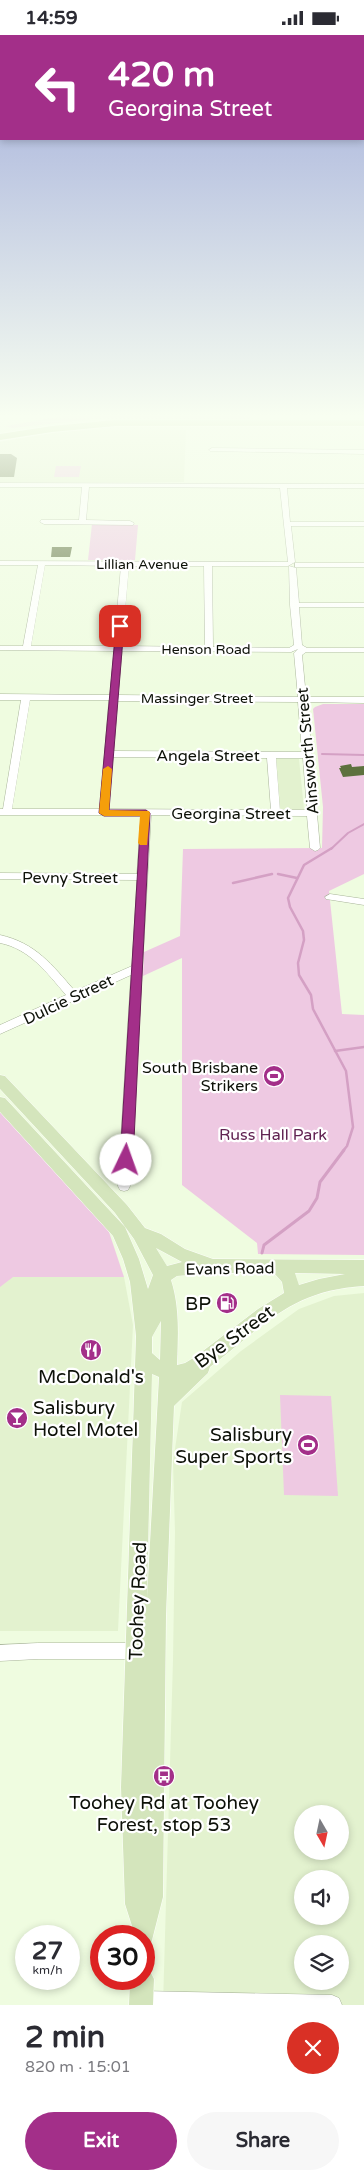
<!DOCTYPE html>
<meta charset="utf-8">
<style>
:root{--surface:#fff;--page:#f7f7f7;--text:#2b2b33;--muted:#7c7c81;--accent:#a32f89}
body{margin:0;font-family:"Varela Round",sans-serif;background:var(--page);color:var(--text);height:100vh;display:flex;flex-direction:column;font-size:19px;white-space:nowrap}
*{box-sizing:border-box;margin:0}
p{font-size:16px;color:var(--muted)}
.icon{flex:none;width:28px;height:28px;fill:none;stroke:currentColor;stroke-width:2;stroke-linecap:round;stroke-linejoin:round}
.map{position:relative;height:1970px;overflow:hidden}
.side{display:flex;flex-direction:column;background:var(--surface);flex:1}
.side>*{flex:none}
.hud{position:absolute;left:0px;top:0px;width:365px;height:105px;box-shadow:0 2px 8px #0003;background:#a32f89;color:#fff;overflow:hidden}
.needle{width:32px;rotate:171deg}
.tools{position:absolute;left:294px;top:1770px;display:grid;gap:10px}
.tools a{display:grid;place-items:center;width:55px;height:55px;border-radius:50%;background:var(--surface);box-shadow:0 2px 8px #0003;font-size:25px}
.speed{position:absolute;left:15px;top:1890px;display:flex;gap:10px;font-size:25px;font-weight:700;text-align:center}
.speed>*{display:grid;place-content:center;width:65px;height:65px;border-radius:50%;background:var(--surface);box-shadow:0 2px 8px #0003;line-height:1}
.speed small{font-size:12px;font-weight:400}
.speed .limit{border:8px solid #d22;background:#fff;color:#111}
.pin{position:absolute;display:grid;place-items:center;width:42px;height:42px;color:#fff;margin:-21px;border-radius:10px;box-shadow:0 2px 8px #0006}
.me{position:absolute;width:55px;margin:-28px;rotate:3deg;stroke-linejoin:round;filter:drop-shadow(0 0 4px #0008)}
.turn{display:flex;align-items:center;gap:18px;height:105px;padding:0 25px;font-size:22px}
.turn .icon{width:65px;height:65px;stroke-width:2.5}
.turn b{display:block;font-size:35px;line-height:42px}
.round{display:grid;place-items:center;flex:none;width:52px;height:52px;border-radius:26px;background:var(--page)}
.summary{display:flex;align-items:center;justify-content:space-between;height:85px;padding:0 25px}
h1{font-size:30px;font-weight:700;line-height:38px}
.primary-button{display:flex;gap:10px;margin-top:auto;padding:10px 25px}
.primary-button a{flex:1;height:58px;border-radius:30px;background:var(--accent);color:#fff;font-size:20px;font-weight:700;line-height:58px;text-align:center}
.primary-button a+a{background:var(--page);color:var(--text)}
.status{display:flex;justify-content:space-between;align-items:center;height:35px;padding:0 25px;background:var(--surface);direction:ltr}
.status svg{height:14px;fill:currentColor}
.map>svg:first-child{display:block}
.built{fill:#e3f2cf;fill-rule:evenodd}
.green{fill:#eec9e2}
.lines{fill:none;stroke-linecap:round;stroke-linejoin:round}
.stream-far2{stroke:#d4a0c4;stroke-width:2}
.stream-far1{stroke:#d4a0c4;stroke-width:2.5}
.stream{stroke:#d4a0c4;stroke-width:3}
.building{fill:#5d713e}
.minor-casing{stroke:#a8b499;stroke-width:1}
.major-casing{stroke:#fff;stroke-width:1}
.highway-casing{stroke:#fff;stroke-width:2}
.minor{fill:#fff;fill-rule:evenodd}
.major{fill:#d4e5bc;fill-rule:evenodd}
.highway{fill:#b7d38f;fill-rule:evenodd}
.route{fill:#a32f89;stroke:#6a1f59}
.slow{fill:#f59e0b}
.labels{text-anchor:middle;stroke-width:4.5;stroke-linejoin:round;paint-order:stroke}
.far-street-label{font-size:14px;fill:#0d1108;stroke:#fff}
.street-label{font-size:16px;fill:#0d1108;stroke:#fff}
.poi-label{font-size:16px;fill:#0d1108;stroke:#fff;text-anchor:end}
.park-label{font-size:16px;fill:#612352;stroke:#fff}
.near-poi-label{font-size:19px;fill:#0d1108;stroke:#fff;text-anchor:end}
.near-street-label{font-size:19px;fill:#0d1108;stroke:#fff}
</style>
<div class="status"><b>14:59</b><svg viewBox="0 0 49 12"><path d="M0 12V9h3v3zM5 12V6h3v6zM10 12V3h3v9zM15 12V0h3v12zM26 1h20v11H26zM47 4h2v5h-2z"/></svg></div>
<div class="map">
<svg width="364" height="1970" viewBox="0 0 364 1970">
<rect width="100%" height="100%" fill="#effce0"/>
<g class="built">
<polygon points="91,395 186,395 184,447 0,447 0,407 57,397"/>
<polygon points="275,724 299,724 304,774 279,774"/>
<polygon points="0,1242 124,1242 133,1290 118,1596 0,1596"/>
<path d="M364,1258V1970H163L173,1625L175,1497L173,1427L182,1367L241,1316L299,1274L334,1261ZM302,1779H340V1816H302ZM302,1844H340V1881H302ZM302,1909H340V1946H302Z"/>
</g>
<g class="green">
<polygon points="68,380 234,380 253,382 247,384 104,383 12,393 6,391"/>
<polygon points="56,431 81,431 79,442 54,442"/>
<polygon points="92,489 138,490 135,525 88,525"/>
<polygon points="323,669 364,669 364,839 329,856 342,979 364,980 364,1220 258,1219 257,1208 182,1150 182,923 143,941 144,917 180,901 183,814 322,813 323,772 313,674 315,672"/>
<polygon points="0,1077 108,1194 124,1242 13,1242 0,1252"/>
<polygon points="280,1360 331,1361 338,1461 284,1460"/>
</g>
<g class="lines">
<g class="stream-far2">
<polyline points="322,719 364,720"/>
<polyline points="331,814 348,798 364,789"/>
</g>
<g class="stream-far1">
<polyline points="332,813 304,830 288,863 290,872 303,896 304,905 298,928 299,940 311,960 313,974 346,1036 353,1092 347,1111 343,1116"/>
<polyline points="278,839 297,843"/>
<polyline points="233,848 272,839"/>
<polyline points="335,1016 364,1012"/>
</g>
<polyline class="stream" points="262,1218 264,1210 309,1176 317,1163 320,1147 344,1115"/>
</g>
<g class="building">
<polygon points="0,419 11,419 17,423 14,442 0,442"/>
<polygon points="52,512 72,512 70,522 51,522"/>
<polygon points="351,729 352,732 364,731 364,740 343,742 339,733 341,733 340,731"/>
</g>
<g class="lines">
<g class="minor-casing">
<g id="minor">
<polygon points="212,413 364,415 364,419 210,416 209,415"/>
<path d="M0,448L364,449V453H287L290,487H364V491H291L295,527L288,531H212L213,612L289,613L294,610L290,570L289,531L296,533L299,568H364V572H299L302,610L307,613H364V617H306L302,620L306,662H364V668L307,667L320,813L318,815L315,816L310,813L307,781L151,780L130,1151L128,1155L124,1156L120,1155L118,1151L131,940L0,999V990L66,960C47,938 30,914 0,908V900C36,908 52,930 75,956L132,931L137,845L0,844V838L137,839L141,780H0V774H3L21,665H0V659L110,660L114,616L0,615V611H23L38,530H0V526L288,527L280,453L89,452L86,485L130,486L134,488L133,490L44,489L40,487L41,485H79L82,452H0ZM45,530L121,531L114,611H31ZM129,531H204L205,612L122,611ZM298,614L294,618L298,662L118,660L122,616L291,617ZM30,665H109L100,774H12ZM118,666L298,667L302,717L114,716ZM113,722L267,723L271,775L109,774ZM276,723H303L307,775H280Z"/>
<rect x="295" y="528" width="69" height="4"/>
<polygon points="330,859 364,864 364,870 326,864 325,862"/>
<polygon points="38,1608 141,1608 147,1610 149,1616 147,1622 141,1624 38,1624 0,1626 0,1610"/>
<polygon points="141,1956 332,1960 339,1963 342,1970 133,1970 131,1966 134,1959"/>
</g>
</g>
<g class="major-casing">
<g id="major">
<path d="M0,1040L5,1041L127,1170L145,1193L161,1199L185,1214L213,1224L364,1225V1251C291,1255 264,1291 210,1332L208,1338L174,1371L166,1581L163,1862L151,1909L144,1912V1901H132L133,1894L125,1869L121,1752L136,1301L130,1247L123,1224L113,1201L0,1077V1062L5,1063L125,1192L139,1224L148,1254L153,1240L134,1204L115,1178L0,1054ZM156,1213L182,1227L167,1231ZM213,1238H274L282,1247L284,1258L258,1274L195,1322L185,1328L177,1330C178,1302 180,1273 171,1245L177,1241ZM295,1238L345,1239L319,1244L299,1250ZM161,1286L160,1325L152,1318V1302ZM152,1339L159,1342L147,1563Z"/>
<polygon points="144,1933 150,1936 154,1944 153,1970 129,1970 130,1944 144,1944"/>
</g>
</g>
<g class="highway-casing">
<polygon id="highway" points="115,385 364,385 364,391 115,391 52,397 0,405 0,399 52,391"/>
</g>
<use href="#minor" class="minor"/>
<use href="#major" class="major"/>
<use href="#highway" class="highway"/>
</g>
<linearGradient id="sky" x2="0" y2="1"><stop stop-color="#a0acda"/><stop offset="0.58" stop-color="#f8fef1"/><stop offset="1" stop-color="#f8fef1" stop-opacity="0"/></linearGradient>
<rect width="364" height="656" fill="url(#sky)"/>
<polygon class="route" points="120,588 124,591 109,775 146,775 150,778 133,1125 131,1128 122,1128 120,1125 141,781 104,781 99,778 116,591"/>
<polygon class="slow" points="108,731 112,734 109,775 149,776 150,778 147,810 140,810 138,808 140,781 104,781 99,778 103,734"/>
<defs>
<g id="stadium-disc" transform="scale(1.125)"><circle r="9.5" fill="#a32f89" stroke="#fff"/><path d="M0-5a6.5 5 0 1 0 0 10a6.5 5 0 1 0 0-10ZM-3.5-1.8h7v3.6h-7Z" fill="#fff"/></g>
<g id="fuel-disc" transform="scale(1.125)"><circle r="9.5" fill="#a32f89" stroke="#fff"/><path d="M-5.5-6h7V0h2V4h1.3V-2.5L3-4.5l.8-.8L6-3V5H2.5V1h-1V6h-7ZM-4.2-4.7v3.2H.2V-4.7Z" fill="#fff"/></g>
<g id="restaurant-disc" transform="scale(1.125)"><circle r="9.5" fill="#a32f89" stroke="#fff"/><path d="M-5-6h1v4h1v-4h1v4h1v-4h1v5L-1.5 .5V6h-2V.5L-5-1ZM5-6V6H3V1.5H1.5Q1.5-4 5-6Z" fill="#fff"/></g>
<g id="bar-disc" transform="scale(1.125)"><circle r="9.5" fill="#a32f89" stroke="#fff"/><path d="M-6-5H6L.8 .8V4.5H3.5V6h-7V4.5H-.8V.8Z" fill="#fff"/></g>
<g id="bus-disc" transform="scale(1.125)"><circle r="9.5" fill="#a32f89" stroke="#fff"/><path d="M-5-6H5V4H4V6H2V4H-2V6H-4V4H-5ZM-3.5-4V0h7V-4ZM-3.5 1.2v1.5H-2V1.2ZM2 1.2v1.5H3.5V1.2Z" fill="#fff"/></g>
</defs>
<g fill-rule="evenodd">
<use href="#stadium-disc" x="274" y="1041"/>
<use href="#fuel-disc" x="227" y="1268"/>
<use href="#restaurant-disc" x="91" y="1315"/>
<use href="#bar-disc" x="17" y="1383"/>
<use href="#stadium-disc" x="308" y="1410"/>
<use href="#bus-disc" x="164" y="1741"/>
</g>
<g class="labels">
<g class="far-street-label">
<text x="142" y="534">Lillian Avenue</text>
<text x="206" y="619">Henson Road</text>
<text x="197" y="668">Massinger Street</text>
</g>
<g class="street-label">
<text transform="translate(307 716) rotate(-95)" y="6">Ainsworth Street</text>
<text x="208" y="726">Angela Street</text>
<text x="231" y="784">Georgina Street</text>
<text x="70" y="848">Pevny Street</text>
<text transform="translate(68 964) rotate(-25)" y="6">Dulcie Street</text>
<text transform="translate(230 1233) rotate(-1)" y="6">Evans Road</text>
</g>
<g class="poi-label">
<text x="258" y="1038">South Brisbane<tspan x="258" dy="18">Strikers</tspan></text>
</g>
<g class="park-label">
<text x="273" y="1105">Russ Hall Park</text>
</g>
<g class="near-poi-label">
<text x="211" y="1275">BP</text>
<text x="91" y="1348" text-anchor="middle">McDonald's</text>
<text x="33" y="1379" text-anchor="start">Salisbury<tspan x="33" dy="22">Hotel Motel</tspan></text>
<text x="292" y="1406">Salisbury<tspan x="292" dy="22">Super Sports</tspan></text>
<text x="164" y="1774" text-anchor="middle">Toohey Rd at Toohey<tspan x="164" dy="22">Forest, stop 53</tspan></text>
</g>
<g class="near-street-label">
<text transform="translate(234 1301) rotate(-36)" y="7">Bye Street</text>
<text transform="translate(137 1566) rotate(-88)" y="7">Toohey Road</text>
</g>
</g>
</svg>
<div class="tools">
<a><svg class="needle" viewBox="-14 -14 28 28"><path d="M0-13l5 13h-10z" fill="#e53935"/><path d="M0 13l5-13h-10z" fill="#7c7c81"/></svg></a>
<a><svg class="icon" aria-label="sound" viewBox="0 0 24 24"><path d="M4 9h4l5-4v14l-5-4H4zM17 9q2 3 0 6"/></svg></a>
<a><svg class="icon" aria-label="layers" viewBox="0 0 24 24"><path d="M12 4l9 5-9 5-9-5zM3 14l9 5 9-5"/></svg></a>
</div>
<div class="speed"><div>27<small>km/h</small></div><div class="limit">30</div></div>
<div class="pin" style="left:120px;top:591px;background:#d93025"><svg class="icon" aria-label="arrive" viewBox="0 0 24 24"><path d="M6 21V4h12l-3 4 3 4H6"/></svg></div>
<svg class="me" style="left:126px;top:1125px" viewBox="-20 -20 40 40"><circle r="19" fill="#fff"/><path d="M0-13L10 11 0 6-10 11z" fill="#a32f89"/></svg>
<div class="hud">
<div class="turn"><svg class="icon" aria-label="left" viewBox="0 0 24 24"><path d="M17 20v-9H6M10 6l-5 5 5 5"/></svg><div><b>420 m</b>Georgina Street</div></div>
</div>
</div>
<section class="side">
<div class="summary"><div><h1>2 min</h1><p>820 m · 15:01</p></div><a class="round" style="background:#d93025;color:#fff"><svg class="icon" aria-label="close" viewBox="0 0 24 24"><path d="M6 6l12 12M18 6L6 18"/></svg></a></div>
<div class="primary-button"><a>Exit</a><a>Share</a></div>
</section>
